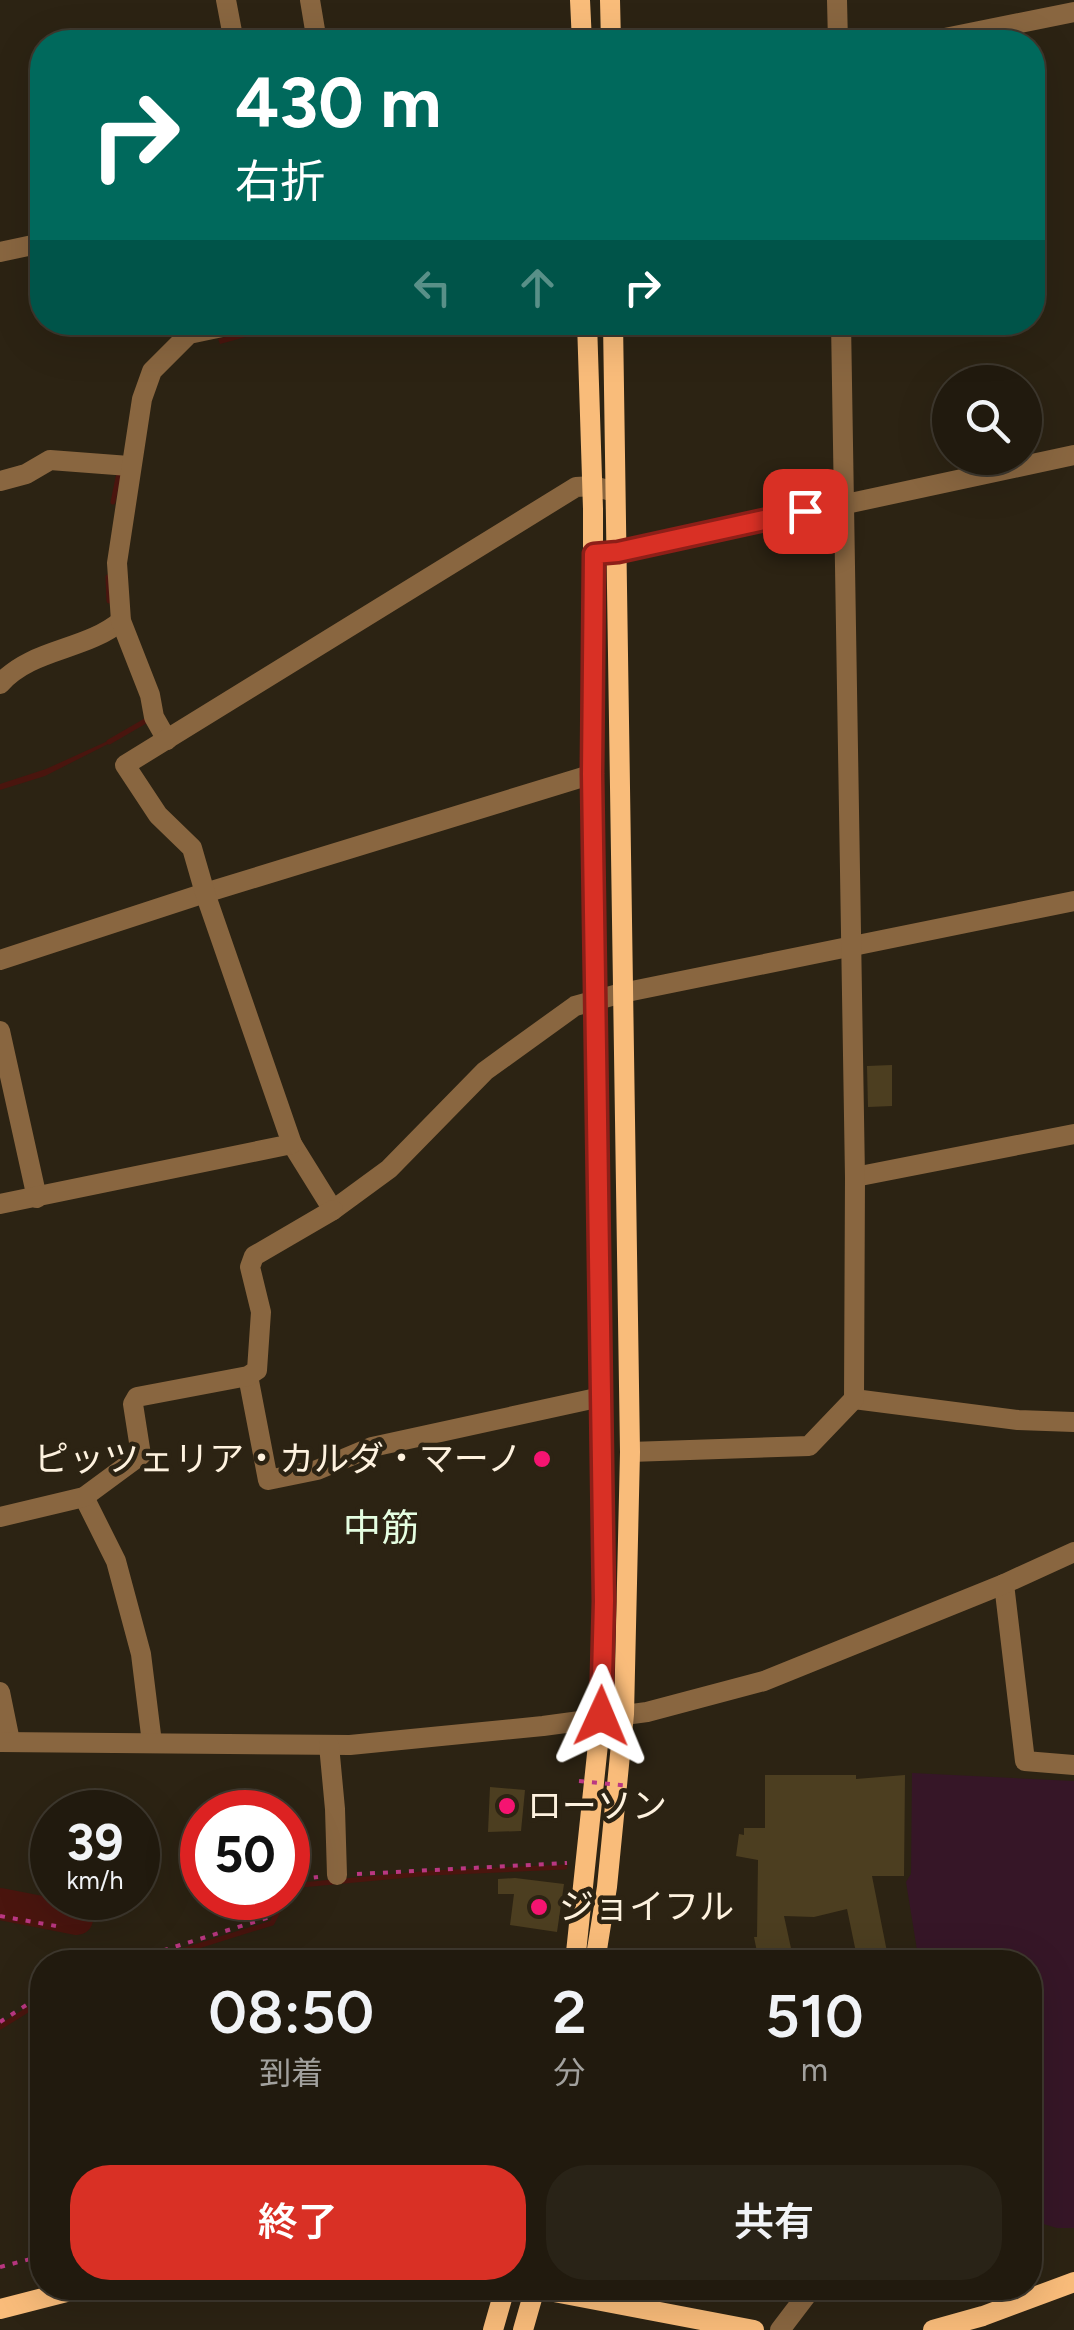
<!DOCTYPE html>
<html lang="ja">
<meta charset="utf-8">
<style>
:root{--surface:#211a0e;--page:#292317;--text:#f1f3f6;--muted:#a2a19e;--line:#3e382e;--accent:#d93025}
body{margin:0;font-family:Figtree,"Noto Sans JP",sans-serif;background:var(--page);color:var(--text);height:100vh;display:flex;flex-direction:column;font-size:38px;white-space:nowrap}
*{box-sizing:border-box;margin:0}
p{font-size:32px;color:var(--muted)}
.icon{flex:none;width:55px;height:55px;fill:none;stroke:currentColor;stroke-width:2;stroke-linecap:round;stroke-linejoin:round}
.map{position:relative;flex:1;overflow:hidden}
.panel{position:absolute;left:30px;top:1950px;width:1012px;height:350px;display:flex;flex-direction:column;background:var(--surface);border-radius:40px;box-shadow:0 10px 40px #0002,0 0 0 2px var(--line)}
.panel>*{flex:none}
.top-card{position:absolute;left:30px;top:30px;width:1015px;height:305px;border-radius:40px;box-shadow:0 10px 40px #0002,0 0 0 2px var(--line);background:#00695c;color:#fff;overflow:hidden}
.buttons{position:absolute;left:932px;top:365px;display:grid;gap:20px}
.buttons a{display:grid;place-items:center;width:110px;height:110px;border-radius:50%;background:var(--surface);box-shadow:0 10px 40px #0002,0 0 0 2px var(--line);font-size:50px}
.speed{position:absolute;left:30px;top:1790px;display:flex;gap:20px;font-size:50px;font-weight:700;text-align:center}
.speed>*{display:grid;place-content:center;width:130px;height:130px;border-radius:50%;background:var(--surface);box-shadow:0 10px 40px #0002,0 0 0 2px var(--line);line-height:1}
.speed small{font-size:25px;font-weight:400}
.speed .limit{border:15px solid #d22;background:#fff;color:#111}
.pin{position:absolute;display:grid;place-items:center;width:85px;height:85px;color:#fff;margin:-42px;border-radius:20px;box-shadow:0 5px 15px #0006}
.me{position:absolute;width:110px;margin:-55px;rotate:1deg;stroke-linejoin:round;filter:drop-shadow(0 0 8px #0008)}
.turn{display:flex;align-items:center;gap:35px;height:210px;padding:0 40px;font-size:45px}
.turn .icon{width:130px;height:130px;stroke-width:2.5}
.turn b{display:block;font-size:70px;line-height:85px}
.lanes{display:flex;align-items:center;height:95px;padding:0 40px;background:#0003;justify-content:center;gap:50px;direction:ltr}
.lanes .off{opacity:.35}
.eta{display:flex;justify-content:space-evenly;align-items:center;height:170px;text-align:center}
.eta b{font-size:60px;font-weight:600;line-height:70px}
.primary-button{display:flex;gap:20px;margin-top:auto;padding:20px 40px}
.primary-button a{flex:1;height:115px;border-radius:40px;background:var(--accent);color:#fff;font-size:40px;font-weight:600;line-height:115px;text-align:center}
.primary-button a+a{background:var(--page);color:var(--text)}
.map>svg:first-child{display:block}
.green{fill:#361627}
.water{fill:#4a150e}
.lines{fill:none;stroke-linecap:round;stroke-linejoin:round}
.stream{stroke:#4a150e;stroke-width:5}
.river{stroke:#4a150e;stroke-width:32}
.building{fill:#4c3e20}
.path{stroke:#ba3782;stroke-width:4;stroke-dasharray:5 8;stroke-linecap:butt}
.street{stroke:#896640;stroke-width:20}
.secondary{stroke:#f9bc7a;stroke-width:20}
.path-bridge{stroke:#ba3782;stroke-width:4;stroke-dasharray:5 8;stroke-linecap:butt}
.route-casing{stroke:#8d1f18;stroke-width:25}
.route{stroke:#d93025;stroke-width:18}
.poi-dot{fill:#f51471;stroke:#2c2313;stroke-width:4}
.labels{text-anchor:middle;stroke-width:9;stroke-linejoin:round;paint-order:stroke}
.poi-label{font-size:35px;fill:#fef2df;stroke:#2c2313;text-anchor:start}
.neighbourhood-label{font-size:38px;fill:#e5fee1;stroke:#2c2313}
</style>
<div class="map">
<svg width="1074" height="2330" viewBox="0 0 1074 2330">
<rect width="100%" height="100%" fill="#2c2313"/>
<polygon class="green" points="912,1773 1074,1781 1074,2228 1057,2228 1030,2220 1030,1962 919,1962 906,1882 911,1874"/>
<g class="water">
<polygon points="278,323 297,323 220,344 218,339"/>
<polygon points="110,740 112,742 45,776 0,790 0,784 46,769"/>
</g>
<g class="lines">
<g class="stream">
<polyline points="113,502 119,473"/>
<polyline points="108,577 109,601"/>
<polyline points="109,742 147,720"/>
<polyline points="288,1893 290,1886 431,1873 565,1867"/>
<polyline points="147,1962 272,1923 285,1898"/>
<polyline points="0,2027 42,2001"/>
</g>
<polyline class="river" points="0,1904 77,1919"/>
</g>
<g class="building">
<polygon points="892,1065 892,1106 868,1107 867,1066"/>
<polygon points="765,1775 856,1775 856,1779 905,1775 904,1876 872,1876 889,1962 858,1962 847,1909 814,1917 784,1916 794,1962 759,1962 754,1937 757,1937 758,1860 736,1856 739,1834 744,1835 744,1828 765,1828"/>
<polygon points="490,1787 525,1790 521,1831 488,1832"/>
<polygon points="515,1878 564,1884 557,1932 510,1925 514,1894 498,1894 498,1879"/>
</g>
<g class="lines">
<g class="path">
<polyline points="357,1874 567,1863"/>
<polyline points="288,1881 318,1877"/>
<polyline points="0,1916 56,1926"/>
<polyline points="126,1962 270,1917 279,1898"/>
<polyline points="0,2022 42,1995"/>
<polyline points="0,2267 42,2256"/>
</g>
<g class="street">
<polyline points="226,0 234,42"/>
<polyline points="310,0 317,42"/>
<polyline points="837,0 838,42"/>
<polyline points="925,42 1074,12"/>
<polyline points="0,252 42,243"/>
<polyline points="0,481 26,474 50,460 129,466"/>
<polyline points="593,553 618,553 1074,455"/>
<path d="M0,684C32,648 85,651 121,621"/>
<polyline points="167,740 154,717 150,695 121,621 117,563 142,399 152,371 189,334 246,322"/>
<polyline points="0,960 205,893 593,774"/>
<polyline points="0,1031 37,1198"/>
<polyline points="292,1144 333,1210 389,1169 485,1071 575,1006 622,993 1074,901"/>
<polyline points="855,1177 1074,1134"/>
<polyline points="0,1204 292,1144 205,893 192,848 158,815 125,765 576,487 593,486 615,492"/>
<polyline points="248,1376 268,1480 317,1470 372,1447 601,1397"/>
<polyline points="854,1399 1018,1420 1074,1422"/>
<polyline points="630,1452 809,1446 854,1399 855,1177 841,322"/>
<polyline points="84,1497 116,1561 141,1654 152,1743"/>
<polyline points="0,1517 84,1497 141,1455 133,1404 137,1397 248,1376 257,1370 261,1312 250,1267 254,1256 333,1210"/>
<polyline points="1004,1584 1025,1761 1074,1765"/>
<polyline points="0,1692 10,1741"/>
<polyline points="0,1742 350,1745 543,1726 647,1712 764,1681 1004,1584 1074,1552"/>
<polyline points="329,1745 335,1809 337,1875"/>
<polyline points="780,2330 812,2288"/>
</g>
<g class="secondary">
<polyline points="580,0 582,42"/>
<polyline points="610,0 611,42"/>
<polyline points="575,1962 601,1716 604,1601 593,774 593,509 587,322"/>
<polyline points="595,1962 607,1887 624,1714 630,1452 613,322"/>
<polyline points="533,2288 754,2330"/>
<polyline points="0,2309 82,2288"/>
<polyline points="493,2330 505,2288"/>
<polyline points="523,2330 535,2288"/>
<polyline points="933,2330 983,2316 1074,2282"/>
</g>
<polyline class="path-bridge" points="579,1781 630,1786"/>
</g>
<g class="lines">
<g class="route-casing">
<polyline id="route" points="601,1716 604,1601 592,774 594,554 618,552 805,511"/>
</g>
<use href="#route" class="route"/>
</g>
<g class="poi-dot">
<circle cx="542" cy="1459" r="10"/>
<circle cx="507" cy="1806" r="10"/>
<circle cx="539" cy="1907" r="10"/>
</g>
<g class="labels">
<g class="poi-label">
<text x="522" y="1471" text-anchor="end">ピッツェリア・カルダ・マーノ</text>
<text x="527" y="1818">ローソン</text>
<text x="559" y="1919">ジョイフル</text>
</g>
<g class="neighbourhood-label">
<text x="381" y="1541">中筋</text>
</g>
</g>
</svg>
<div class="buttons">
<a><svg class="icon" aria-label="search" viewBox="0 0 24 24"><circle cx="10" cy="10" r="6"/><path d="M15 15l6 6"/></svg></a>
</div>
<div class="speed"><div>39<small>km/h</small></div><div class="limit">50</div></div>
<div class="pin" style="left:805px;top:511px;background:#d93025"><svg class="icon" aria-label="arrive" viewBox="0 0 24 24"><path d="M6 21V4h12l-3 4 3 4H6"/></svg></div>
<svg class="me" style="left:601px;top:1716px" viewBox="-20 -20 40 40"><path d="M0-17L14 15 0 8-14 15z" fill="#d93025" stroke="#fff" stroke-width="4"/></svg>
<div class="top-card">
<div class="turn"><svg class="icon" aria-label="right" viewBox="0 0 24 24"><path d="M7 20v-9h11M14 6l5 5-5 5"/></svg><div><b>430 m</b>右折</div></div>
<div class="lanes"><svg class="icon off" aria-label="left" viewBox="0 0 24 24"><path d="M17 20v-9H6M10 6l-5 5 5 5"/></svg><svg class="icon off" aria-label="ahead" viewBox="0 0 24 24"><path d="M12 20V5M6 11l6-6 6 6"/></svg><svg class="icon" aria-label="right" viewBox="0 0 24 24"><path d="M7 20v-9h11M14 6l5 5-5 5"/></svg></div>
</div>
<section class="panel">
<div class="eta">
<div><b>08:50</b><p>到着</p></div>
<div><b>2</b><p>分</p></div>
<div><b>510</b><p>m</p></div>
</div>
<div class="primary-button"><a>終了</a><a>共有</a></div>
</section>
</div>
